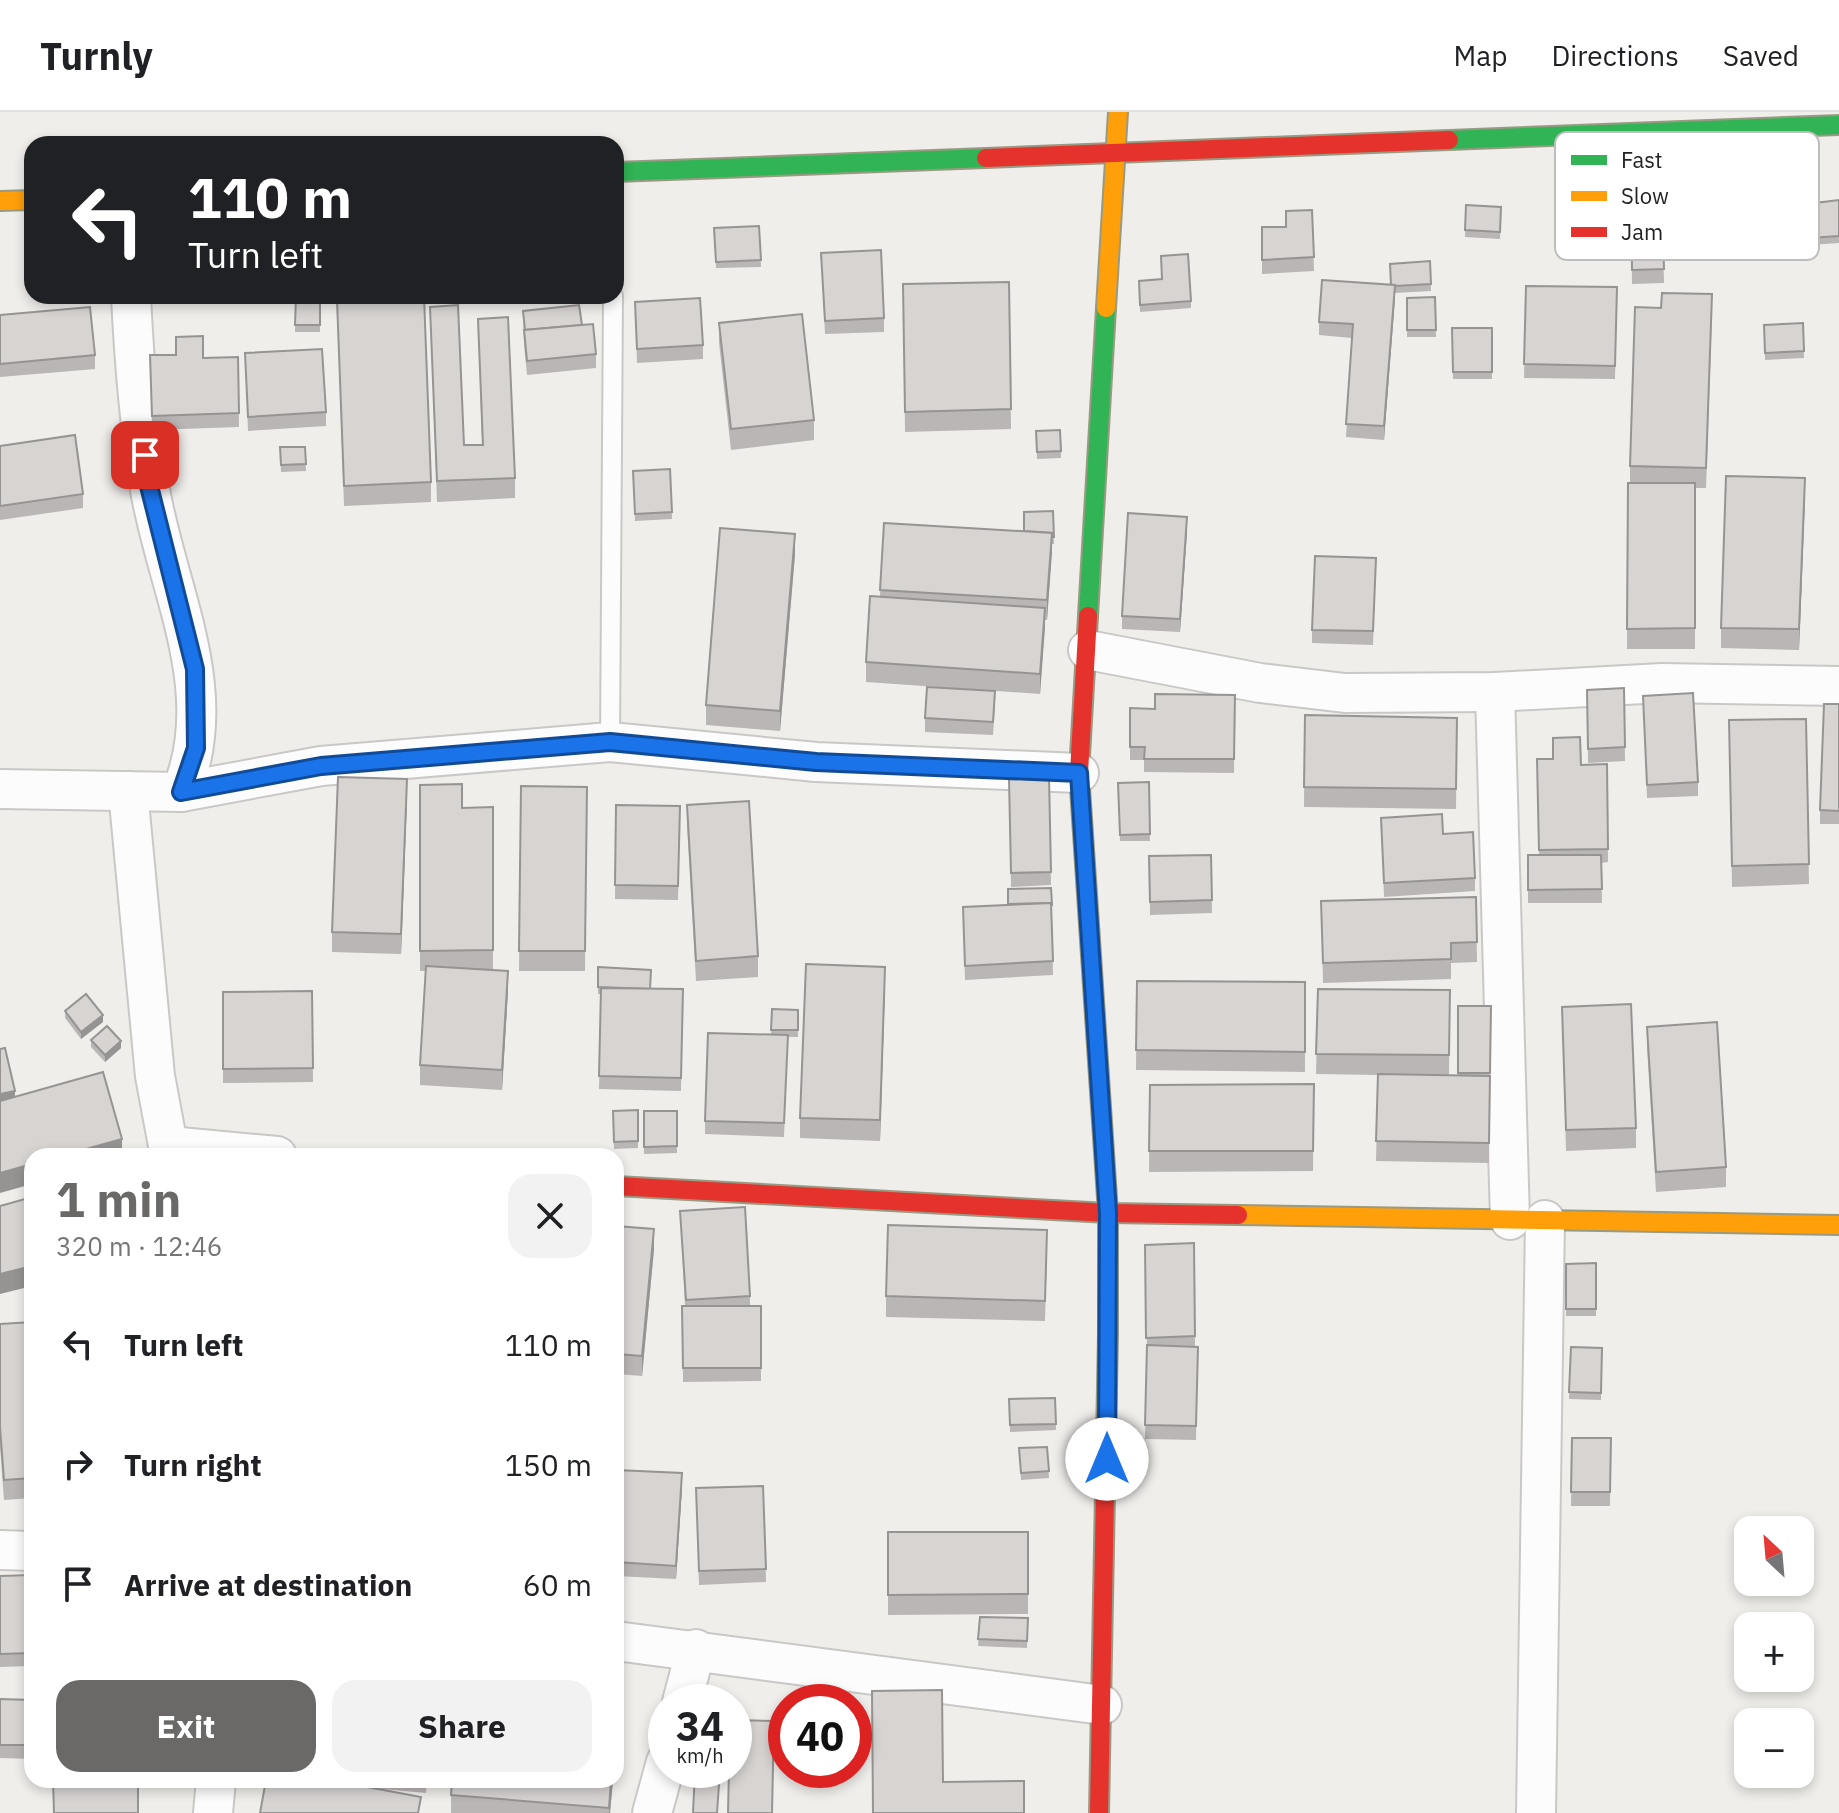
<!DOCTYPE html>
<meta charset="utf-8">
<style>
:root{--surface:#fff;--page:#f2f2f2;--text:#202124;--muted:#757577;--line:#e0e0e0;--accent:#6a6968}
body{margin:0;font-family:"IBM Plex Sans",sans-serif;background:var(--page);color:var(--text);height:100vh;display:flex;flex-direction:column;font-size:30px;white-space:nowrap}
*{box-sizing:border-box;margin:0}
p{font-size:26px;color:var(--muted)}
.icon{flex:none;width:44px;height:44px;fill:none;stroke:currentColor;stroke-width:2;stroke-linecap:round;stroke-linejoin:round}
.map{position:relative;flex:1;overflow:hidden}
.panel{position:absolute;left:24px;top:1036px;width:600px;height:640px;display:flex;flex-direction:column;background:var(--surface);border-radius:24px;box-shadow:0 4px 12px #0003}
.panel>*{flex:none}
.banner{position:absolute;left:24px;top:24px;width:600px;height:168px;border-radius:24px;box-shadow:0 4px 12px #0003;background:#202124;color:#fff;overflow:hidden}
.needle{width:52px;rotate:334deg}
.tools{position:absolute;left:1734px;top:1404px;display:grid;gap:16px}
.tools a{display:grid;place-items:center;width:80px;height:80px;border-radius:16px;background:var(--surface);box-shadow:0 4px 12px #0003;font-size:40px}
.speed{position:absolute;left:648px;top:1572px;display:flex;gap:16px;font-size:40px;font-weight:700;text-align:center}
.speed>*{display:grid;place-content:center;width:104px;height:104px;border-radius:50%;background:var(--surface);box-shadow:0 4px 12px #0003;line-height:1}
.speed small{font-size:20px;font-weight:400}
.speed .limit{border:12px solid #d22;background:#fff;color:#111}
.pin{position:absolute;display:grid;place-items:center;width:68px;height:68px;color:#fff;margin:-34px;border-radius:16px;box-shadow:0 4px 12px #0006}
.me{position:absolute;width:88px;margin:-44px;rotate:0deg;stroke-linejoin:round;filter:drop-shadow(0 0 6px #0008)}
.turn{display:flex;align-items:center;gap:28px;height:168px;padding:0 32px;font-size:36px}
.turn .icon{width:104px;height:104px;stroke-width:2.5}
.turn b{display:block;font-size:56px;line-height:68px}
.round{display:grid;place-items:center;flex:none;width:84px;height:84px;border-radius:24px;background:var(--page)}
.overview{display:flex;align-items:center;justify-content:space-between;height:136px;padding:0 32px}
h1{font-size:48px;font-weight:700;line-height:60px;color:var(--accent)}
.button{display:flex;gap:16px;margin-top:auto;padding:16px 32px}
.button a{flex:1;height:92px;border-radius:24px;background:var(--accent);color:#fff;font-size:32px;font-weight:700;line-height:92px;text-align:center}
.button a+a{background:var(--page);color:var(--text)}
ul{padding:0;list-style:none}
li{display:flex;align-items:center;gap:24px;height:120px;padding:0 32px}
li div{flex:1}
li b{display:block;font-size:30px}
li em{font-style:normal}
header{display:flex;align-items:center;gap:48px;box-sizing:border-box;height:112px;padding:0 40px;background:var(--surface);border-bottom:2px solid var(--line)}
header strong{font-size:38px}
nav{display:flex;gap:44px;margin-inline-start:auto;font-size:28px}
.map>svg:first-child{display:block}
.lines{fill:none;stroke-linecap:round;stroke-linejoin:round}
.lane-casing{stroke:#c9c8c7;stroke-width:22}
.street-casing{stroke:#c9c8c7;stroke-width:42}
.fast-casing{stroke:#999a82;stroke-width:22}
.slow-casing{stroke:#999a82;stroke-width:22}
.jam-casing{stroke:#999a82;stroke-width:22}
.lane{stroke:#fdfcfc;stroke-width:18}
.street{stroke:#fdfcfc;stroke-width:38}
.fast{stroke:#30b455;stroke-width:18}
.slow{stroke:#ff9f0a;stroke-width:18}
.jam{stroke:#e5322d;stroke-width:18}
.wall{fill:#b9b6b5}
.shaded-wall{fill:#969493}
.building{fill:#d7d4d2;stroke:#969493;stroke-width:2}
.route-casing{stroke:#114b97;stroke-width:20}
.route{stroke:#1a73e8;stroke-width:14}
.key{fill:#fff;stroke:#bdbdbd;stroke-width:2}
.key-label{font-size:22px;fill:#222}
</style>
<header>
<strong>Turnly</strong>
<nav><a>Map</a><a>Directions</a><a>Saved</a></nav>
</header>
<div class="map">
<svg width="1839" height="1701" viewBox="0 0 1839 1701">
<rect width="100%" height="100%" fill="#f0eeeb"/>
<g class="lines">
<g class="lane-casing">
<polyline id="lane" points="610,630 613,184"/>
</g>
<g class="street-casing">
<g id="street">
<path d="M131,184C134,247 139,310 149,372C165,474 224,577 181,680"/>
<polyline points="1088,538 1260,571 1345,581 1495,580 1662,571 1839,574"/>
<polyline points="1495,580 1510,1108"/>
<polyline points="0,677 181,680 321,654 610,630 816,650 1079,661"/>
<polyline points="128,679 155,964 170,1044"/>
<polyline points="169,1034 277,1044"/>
<polyline points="0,1438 32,1439"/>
<polyline points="616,1529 1102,1593"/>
<polyline points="682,1590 696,1537"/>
<polyline points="213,1701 216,1668"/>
<polyline points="652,1701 666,1650"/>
<polyline points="1536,1701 1545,1108"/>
</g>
</g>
<g class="fast-casing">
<g id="fast">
<polyline points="1449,28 1839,13"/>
<polyline points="616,60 986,46"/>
<polyline points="1088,504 1106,196"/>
<polyline points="1095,904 1108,1101 1108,1221"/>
</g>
</g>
<g class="slow-casing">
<g id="slow">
<polyline points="0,89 32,88"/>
<polyline points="1106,196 1118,0"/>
<polyline points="1238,1103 1839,1113"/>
</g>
</g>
<g class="jam-casing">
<g id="jam">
<polyline points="986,46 1449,28"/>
<polyline points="1088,504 1079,661 1095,904"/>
<polyline points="616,1074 1108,1101 1238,1103"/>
<polyline points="1099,1701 1108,1221"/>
</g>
</g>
<use href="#lane" class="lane"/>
<use href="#street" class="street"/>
<use href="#fast" class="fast"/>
<use href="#slow" class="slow"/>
<use href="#jam" class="jam"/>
</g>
<g class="wall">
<polygon points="1662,80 1664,171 1632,172 1631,81"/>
<polygon points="1773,84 1774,124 1746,124 1744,85"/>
<polygon points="1839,88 1839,131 1809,133 1807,99"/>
<polygon points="1466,93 1501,95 1500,127 1465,125"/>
<polygon points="1711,93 1710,127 1687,126 1688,94"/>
<polygon points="1312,98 1314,159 1262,162 1262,115 1286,115"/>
<polygon points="759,114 761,155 716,156 714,116"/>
<polygon points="821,141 884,206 884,220 825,222"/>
<polygon points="1430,149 1431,179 1395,181 1384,328 1346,325 1352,226 1319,223 1319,210 1390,173"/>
<polygon points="1139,169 1191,189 1191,196 1140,200"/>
<polygon points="1009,170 1011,317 905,320 903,172"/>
<polygon points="1526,174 1617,175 1615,267 1524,266"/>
<polygon points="296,184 320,184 320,220 295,220"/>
<polygon points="477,184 501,184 478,188"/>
<polygon points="1435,185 1436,225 1407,225 1407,186"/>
<polygon points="337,188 431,370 431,390 344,394"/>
<polygon points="635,190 703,233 703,247 637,251"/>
<polygon points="430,195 464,333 482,333 478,207 515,366 515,386 437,390"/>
<polygon points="523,199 582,213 596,242 596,256 527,263 524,232"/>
<polygon points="1712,202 1706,376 1695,376 1695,537 1627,537 1628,371 1630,371 1630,354"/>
<polygon points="0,203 95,243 95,257 0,265"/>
<polygon points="719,211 814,308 814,328 731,338 719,231"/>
<polygon points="1803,211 1804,246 1765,248 1764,213"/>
<polygon points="1452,216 1492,216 1492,267 1453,267"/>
<polygon points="245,241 326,300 326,314 248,319"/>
<polygon points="150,243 203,246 238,245 239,315 152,318"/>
<polygon points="1036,319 1061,339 1061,346 1037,347"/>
<polygon points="0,334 83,382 83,396 0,408"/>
<polygon points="280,335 305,335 306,359 281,360"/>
<polygon points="670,357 672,407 635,409 633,359"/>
<polygon points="1805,386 1799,538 1721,536 1721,516"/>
<polygon points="1053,399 1054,432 1052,432 1047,508 1045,508 1040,582 866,570 866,550 880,484 884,411 1024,419"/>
<polygon points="1187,419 1180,520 1122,517 1122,504"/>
<polygon points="795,442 780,619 706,613 706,593"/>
<polygon points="1376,446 1373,533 1312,531 1312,518"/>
<polygon points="1624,576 1625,649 1588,651 1587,578"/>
<polygon points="1235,583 1234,661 1144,660 1144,648 1130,648 1130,596 1155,597"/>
<polygon points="1643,584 1698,670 1698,684 1647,686"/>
<polygon points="1839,592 1839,712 1820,712 1820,698"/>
<polygon points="995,593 993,623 925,620 925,606"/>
<polygon points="1305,603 1457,606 1456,697 1304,695"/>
<polygon points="1806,607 1809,772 1732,775 1729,608"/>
<polygon points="1537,647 1581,653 1607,652 1608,750 1601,751 1602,791 1528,791 1528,743 1539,743"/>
<polygon points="1049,665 1051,773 1011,775 1009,666"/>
<polygon points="1149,670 1150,729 1120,729 1118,671"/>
<polygon points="420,673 462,696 493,695 493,858 508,879 502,978 420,973 420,953 426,859 420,859"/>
<polygon points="521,674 587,675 585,859 519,859"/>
<polygon points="407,687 401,842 332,840 332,820"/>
<polygon points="616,693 680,694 678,788 615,787"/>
<polygon points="687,693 758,844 758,865 696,869 687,713"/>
<polygon points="1381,706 1443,722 1475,766 1475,779 1384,785"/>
<polygon points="1211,743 1212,801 1150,803 1149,744"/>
<polygon points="1051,776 1053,863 965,868 963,795 1008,793"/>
<polygon points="1476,785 1477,850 1451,851 1451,867 1323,871 1321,789"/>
<polygon points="598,855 651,877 683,877 681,979 599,977 601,882 598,882"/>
<polygon points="1137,869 1305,870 1305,960 1136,958"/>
<polygon points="885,875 880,1029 800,1026 800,1006"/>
<polygon points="1318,877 1450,878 1449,963 1458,963 1458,894 1491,894 1489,1051 1376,1049 1378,963 1316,962"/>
<polygon points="312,879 313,970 223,971 223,880"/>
<polygon points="1562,895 1636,1016 1636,1036 1566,1039"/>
<polygon points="772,897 798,898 798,925 788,925 784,1025 705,1022 705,1009 771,923"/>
<polygon points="65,899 103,910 81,927 65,906"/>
<polygon points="1647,915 1726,1055 1726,1075 1656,1080 1647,935"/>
<polygon points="91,928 121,936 105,950 91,935"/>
<polygon points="1314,972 1313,1059 1149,1060 1150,973"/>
<polygon points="638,998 638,1036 614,1037 613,999"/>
<polygon points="644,999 677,999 677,1041 644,1042"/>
<polygon points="680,1099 750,1184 750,1194 761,1194 761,1269 683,1270 682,1194 685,1194"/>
<polygon points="616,1114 654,1137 642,1264 616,1262"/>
<polygon points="1194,1131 1195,1235 1198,1235 1196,1328 1145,1327 1147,1239 1145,1133"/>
<polygon points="1047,1138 1045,1209 886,1205 886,1184"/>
<polygon points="1596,1151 1596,1204 1566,1204 1566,1152"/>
<polygon points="32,1210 32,1386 4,1388 0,1335 0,1212"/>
<polygon points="1571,1235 1602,1236 1601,1288 1569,1287"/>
<polygon points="1055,1286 1056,1318 1010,1320 1009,1287"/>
<polygon points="1572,1326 1611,1326 1610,1394 1571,1394"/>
<polygon points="1047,1335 1049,1366 1021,1368 1019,1336"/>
<polygon points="616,1358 682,1375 676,1467 616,1464"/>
<polygon points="763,1374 766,1470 699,1473 696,1376"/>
<polygon points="888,1420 1028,1420 1028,1502 888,1503"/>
<polygon points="32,1463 32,1554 0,1555 0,1464"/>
<polygon points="980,1505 1028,1506 1027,1536 978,1534"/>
<polygon points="0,1587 32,1588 32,1647 0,1646"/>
<polygon points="359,1668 427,1668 426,1681 371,1676 421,1701 359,1673"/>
<polygon points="613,1668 610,1701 451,1701 451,1683"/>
</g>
<g class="shaded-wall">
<polygon points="1395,173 1395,187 1384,328 1384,314"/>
<polygon points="1805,366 1805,386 1799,538 1799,517"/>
<polygon points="1187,405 1187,419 1180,520 1180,507"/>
<polygon points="1052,421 1052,441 1047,508 1047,488"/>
<polygon points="795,422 795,442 780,619 780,599"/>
<polygon points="1045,496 1045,516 1040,582 1040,562"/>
<polygon points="407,667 407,687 401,842 401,822"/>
<polygon points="885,855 885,875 880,1029 880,1008"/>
<polygon points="508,859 508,879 502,978 502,958"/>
<polygon points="103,903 103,910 81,927 81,920"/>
<polygon points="121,929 121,936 105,950 105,943"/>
<polygon points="15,979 15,993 0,996 0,982"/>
<polygon points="122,1027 122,1044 61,1044"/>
<polygon points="32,1052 32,1072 0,1081 0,1061"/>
<polygon points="654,1117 654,1137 642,1264 642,1244"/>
<polygon points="32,1154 32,1174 0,1182 0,1162"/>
<polygon points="682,1361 682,1375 676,1467 676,1454"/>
<polygon points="611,1668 613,1668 610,1701 609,1701"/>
</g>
<g class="building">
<polygon points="1662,80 1664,157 1632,158 1631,81"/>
<polygon points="1839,88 1839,124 1809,126 1807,92"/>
<polygon points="1466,93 1501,95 1500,120 1465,118"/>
<polygon points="1312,98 1314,145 1262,148 1262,115 1286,115 1286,99"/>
<polygon points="759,114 761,148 716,150 714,116"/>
<polygon points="881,138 884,206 825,209 821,141"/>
<polygon points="1188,142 1191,189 1140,193 1139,169 1162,167 1161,144"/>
<polygon points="1430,149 1431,172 1395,174 1395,173 1391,173 1390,152"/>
<polygon points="1322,168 1395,173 1384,314 1346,312 1353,212 1319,210"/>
<polygon points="1009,170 1011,297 905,300 903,172"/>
<polygon points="1526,174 1617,175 1615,254 1524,252"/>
<polygon points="1662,181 1712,182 1706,356 1630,354 1635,195 1661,196"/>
<polygon points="296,184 320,184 320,213 295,213"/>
<polygon points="424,184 431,370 344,374 337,188"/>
<polygon points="1435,185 1436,218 1407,218 1407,186"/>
<polygon points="700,186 703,233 637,237 635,190"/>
<polygon points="458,193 464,333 483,333 478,207 508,205 515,366 437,369 430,195"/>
<polygon points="579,193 582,213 525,218 523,199"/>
<polygon points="90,195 95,243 0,252 0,203"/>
<polygon points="802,202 814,308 731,317 719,211"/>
<polygon points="1803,211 1804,239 1765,241 1764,213"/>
<polygon points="593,212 596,242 527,249 524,218"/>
<polygon points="1452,216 1492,216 1492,260 1453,260"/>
<polygon points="203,224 203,246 238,245 239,301 152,304 150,243 176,243 176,225"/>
<polygon points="322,237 326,300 248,305 245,241"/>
<polygon points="1060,318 1061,339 1037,340 1036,319"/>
<polygon points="75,323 83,382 0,394 0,334"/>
<polygon points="280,335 305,335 306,352 281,353"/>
<polygon points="670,357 672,400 635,402 633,359"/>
<polygon points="1726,364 1805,366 1799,517 1721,516"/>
<polygon points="1628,371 1695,371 1695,516 1627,517"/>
<polygon points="1053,399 1054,425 1051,425 1052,421 1024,419 1024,400"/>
<polygon points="1128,401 1187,405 1180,507 1122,504"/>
<polygon points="884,411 1052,421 1047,488 880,478"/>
<polygon points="720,416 795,422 780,599 706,593"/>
<polygon points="1315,444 1376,446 1373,519 1312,518"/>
<polygon points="870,484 1045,496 1040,562 866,550"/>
<polygon points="927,575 995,579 993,610 925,606"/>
<polygon points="1624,576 1625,635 1588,637 1587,578"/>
<polygon points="1693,581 1698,670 1647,673 1643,584"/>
<polygon points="1155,582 1235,583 1234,647 1144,647 1145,635 1130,635 1130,596 1155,597"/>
<polygon points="1824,592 1839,592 1839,699 1820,698"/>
<polygon points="1305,603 1457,606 1456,677 1304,675"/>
<polygon points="1806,607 1809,752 1732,754 1729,608"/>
<polygon points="1580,625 1581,653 1607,652 1608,737 1539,738 1537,647 1553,647 1553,626"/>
<polygon points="338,665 407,667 401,822 332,820"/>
<polygon points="1049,665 1051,760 1011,761 1009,666"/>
<polygon points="1149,670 1150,722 1120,723 1118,671"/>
<polygon points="462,672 462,696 493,695 493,838 420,839 420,673"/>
<polygon points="521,674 587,675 585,839 519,839"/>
<polygon points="749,689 758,844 696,849 687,693"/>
<polygon points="616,693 680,694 678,774 615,773"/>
<polygon points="1442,702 1443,722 1473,720 1475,766 1384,771 1381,706"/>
<polygon points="1211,743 1212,788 1150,790 1149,744"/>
<polygon points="1528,743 1601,743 1602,777 1528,778"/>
<polygon points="1051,776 1052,792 1051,791 1008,792 1008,777"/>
<polygon points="1476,785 1477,830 1451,831 1451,847 1323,851 1321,789"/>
<polygon points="1051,791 1053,849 965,854 963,795"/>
<polygon points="806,852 885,855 880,1008 800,1006"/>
<polygon points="426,854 508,859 502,958 420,953"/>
<polygon points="598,855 651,858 650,877 598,875"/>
<polygon points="1137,869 1305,870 1305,940 1136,938"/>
<polygon points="601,876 683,877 681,966 599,964"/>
<polygon points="1318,877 1450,878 1449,943 1316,942"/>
<polygon points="312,879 313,956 223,957 223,880"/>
<polygon points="86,882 103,903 81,920 65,899"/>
<polygon points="1631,892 1636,1016 1566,1018 1562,895"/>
<polygon points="1458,894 1491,894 1490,961 1458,961"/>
<polygon points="772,897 798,898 798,918 771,918"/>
<polygon points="1717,910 1726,1055 1656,1060 1647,915"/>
<polygon points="107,914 121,929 105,943 91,928"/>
<polygon points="708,921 788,923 784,1011 705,1009"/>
<polygon points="5,936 15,979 0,982 0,937"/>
<polygon points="103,960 122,1027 61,1044 32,1044 32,1052 0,1061 0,989"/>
<polygon points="1378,962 1490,964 1489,1031 1376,1029"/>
<polygon points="1314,972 1313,1039 1149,1039 1150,973"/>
<polygon points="638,998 638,1029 614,1030 613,999"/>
<polygon points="644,999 677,999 677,1034 644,1035"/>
<polygon points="32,1085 32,1154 0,1162 0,1094"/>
<polygon points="745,1095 750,1184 686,1188 680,1099"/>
<polygon points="888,1113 1047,1118 1045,1189 886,1184"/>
<polygon points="616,1114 654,1117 642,1244 616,1242"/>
<polygon points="1194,1131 1195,1224 1146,1226 1145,1133"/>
<polygon points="1596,1151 1596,1197 1566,1197 1566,1152"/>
<polygon points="682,1194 761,1194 761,1256 683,1256"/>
<polygon points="32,1210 32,1366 4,1368 0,1315 0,1212"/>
<polygon points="1147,1233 1198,1235 1196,1314 1145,1313"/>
<polygon points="1571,1235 1602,1236 1601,1281 1569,1280"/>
<polygon points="1055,1286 1056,1312 1010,1313 1009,1287"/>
<polygon points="1572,1326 1611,1326 1610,1380 1571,1380"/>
<polygon points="1047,1335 1049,1359 1021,1361 1019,1336"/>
<polygon points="616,1358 682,1361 676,1454 616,1450"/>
<polygon points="763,1374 766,1457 699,1459 696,1376"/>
<polygon points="888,1420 1028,1420 1028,1482 888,1483"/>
<polygon points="32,1463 32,1541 0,1542 0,1464"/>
<polygon points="980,1505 1028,1506 1027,1529 978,1527"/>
<polygon points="942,1578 943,1670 1024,1669 1024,1701 873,1701 872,1579"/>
<polygon points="0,1587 32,1588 32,1633 0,1633"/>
<polygon points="734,1608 774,1609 772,1701 728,1701 729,1658 734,1658"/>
<polygon points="695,1658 720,1658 717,1701 693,1701"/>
<polygon points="53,1668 138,1668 138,1701 54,1701"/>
<polygon points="266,1668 330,1668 421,1685 418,1701 260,1701"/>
<polygon points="452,1668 611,1668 609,1696 451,1683"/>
</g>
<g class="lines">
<g class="route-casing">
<polyline id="route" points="145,343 149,374 195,557 196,636 181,680 321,654 610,630 816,650 1079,661 1108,1101 1107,1347"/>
</g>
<use href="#route" class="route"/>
</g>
<rect x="1555" y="20" width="264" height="128" rx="12" class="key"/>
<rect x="1571" y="43" width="36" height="10" fill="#30b455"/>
<rect x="1571" y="79" width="36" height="10" fill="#ff9f0a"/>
<rect x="1571" y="115" width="36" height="10" fill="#e5322d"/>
<g class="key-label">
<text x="1621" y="56">Fast</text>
<text x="1621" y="92">Slow</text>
<text x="1621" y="128">Jam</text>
</g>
</svg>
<div class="tools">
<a><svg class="needle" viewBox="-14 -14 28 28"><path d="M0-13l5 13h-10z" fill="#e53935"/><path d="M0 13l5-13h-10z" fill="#757577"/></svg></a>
<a>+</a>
<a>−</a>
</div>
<div class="speed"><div>34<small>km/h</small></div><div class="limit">40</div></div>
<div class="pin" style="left:145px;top:343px;background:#d93025"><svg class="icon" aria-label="arrive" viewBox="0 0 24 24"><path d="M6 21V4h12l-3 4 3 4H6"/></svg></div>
<svg class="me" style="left:1107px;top:1347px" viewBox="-20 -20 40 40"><circle r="19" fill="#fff"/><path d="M0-13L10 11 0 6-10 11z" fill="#1a73e8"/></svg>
<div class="banner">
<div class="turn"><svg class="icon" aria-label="left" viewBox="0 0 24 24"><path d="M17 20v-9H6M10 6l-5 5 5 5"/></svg><div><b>110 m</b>Turn left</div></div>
</div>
<section class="panel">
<div class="overview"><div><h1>1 min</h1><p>320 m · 12:46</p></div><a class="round"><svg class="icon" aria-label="close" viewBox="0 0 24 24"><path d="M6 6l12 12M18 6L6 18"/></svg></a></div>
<ul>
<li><svg class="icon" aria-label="left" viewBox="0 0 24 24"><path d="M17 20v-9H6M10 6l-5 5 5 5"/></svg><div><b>Turn left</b></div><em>110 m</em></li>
<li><svg class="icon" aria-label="right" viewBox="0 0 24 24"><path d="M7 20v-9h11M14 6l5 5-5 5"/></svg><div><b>Turn right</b></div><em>150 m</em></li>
<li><svg class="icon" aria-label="arrive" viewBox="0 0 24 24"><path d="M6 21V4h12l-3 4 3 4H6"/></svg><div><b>Arrive at destination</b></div><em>60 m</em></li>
</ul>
<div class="button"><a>Exit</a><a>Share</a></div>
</section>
</div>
